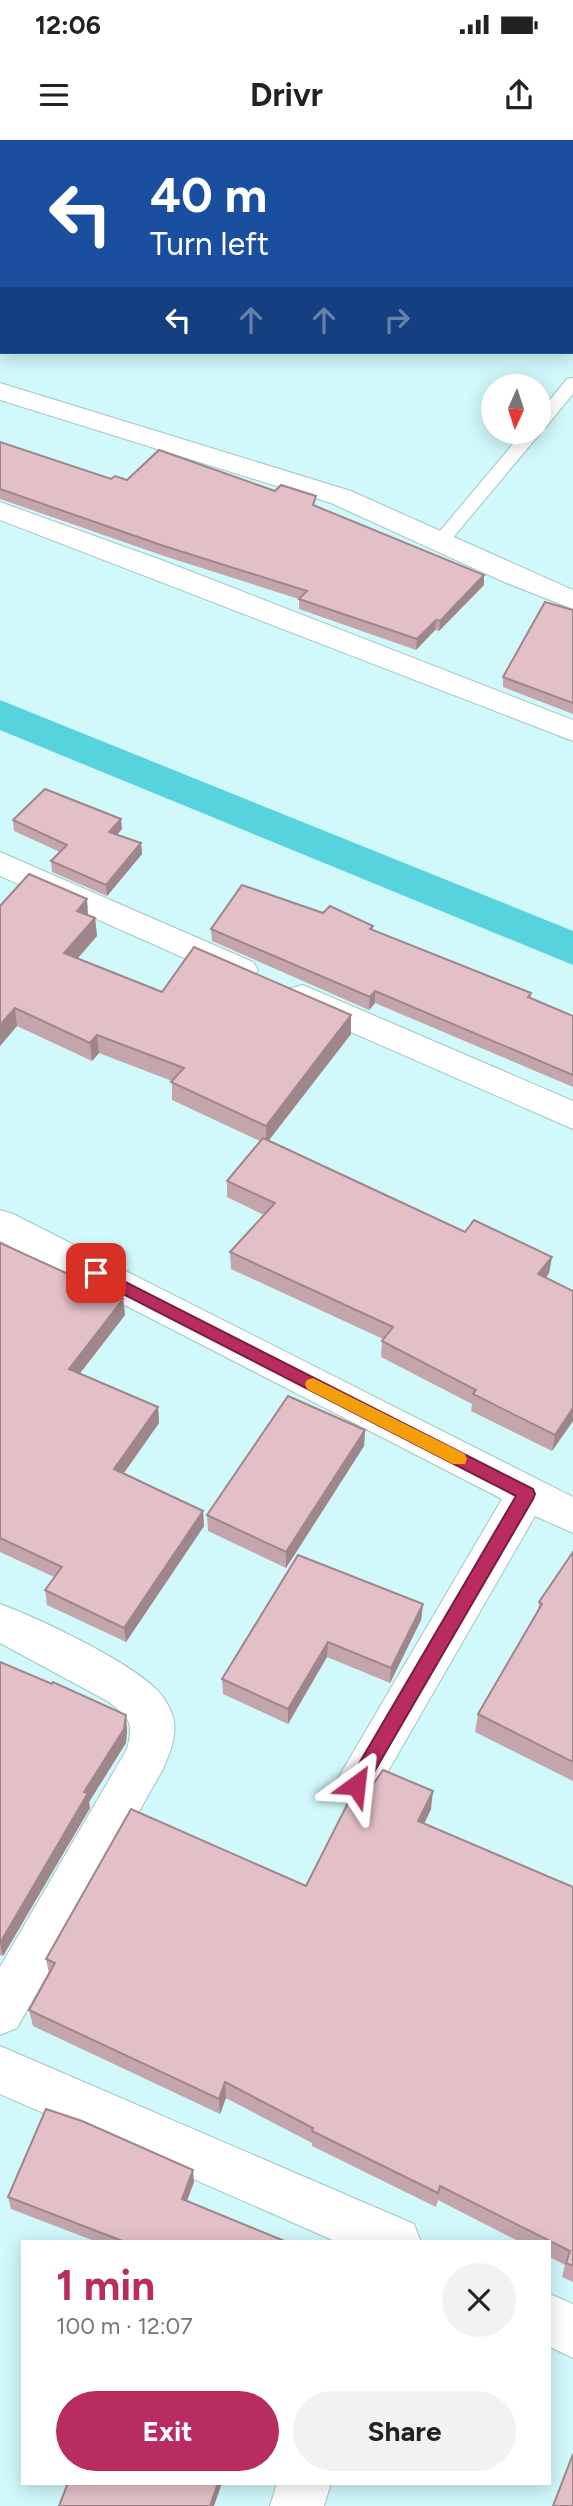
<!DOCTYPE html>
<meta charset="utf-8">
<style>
:root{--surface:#fff;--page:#f2f2f2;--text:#222;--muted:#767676;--accent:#b92c60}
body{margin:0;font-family:Figtree,sans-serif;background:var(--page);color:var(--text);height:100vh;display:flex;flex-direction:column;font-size:26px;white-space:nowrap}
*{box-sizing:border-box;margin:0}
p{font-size:23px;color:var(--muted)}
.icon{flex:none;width:38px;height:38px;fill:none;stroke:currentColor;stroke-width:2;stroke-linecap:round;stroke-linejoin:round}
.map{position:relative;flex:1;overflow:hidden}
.details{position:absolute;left:21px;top:2100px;width:530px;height:245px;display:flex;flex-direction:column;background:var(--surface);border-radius:0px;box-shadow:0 4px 18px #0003}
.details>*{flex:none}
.guide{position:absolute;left:0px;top:0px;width:574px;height:214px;box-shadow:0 4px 18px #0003;background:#1a4fa0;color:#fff;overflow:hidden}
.needle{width:46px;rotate:183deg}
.tools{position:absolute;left:481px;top:234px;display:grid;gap:14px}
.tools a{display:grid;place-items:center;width:70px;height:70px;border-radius:50%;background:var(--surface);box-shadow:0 4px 18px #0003;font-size:35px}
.pin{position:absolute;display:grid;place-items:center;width:60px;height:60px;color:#fff;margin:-30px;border-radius:14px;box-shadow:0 4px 10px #0006}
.me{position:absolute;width:77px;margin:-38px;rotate:30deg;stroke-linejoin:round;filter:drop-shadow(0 0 5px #0008)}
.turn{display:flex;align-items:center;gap:24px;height:147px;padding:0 35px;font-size:32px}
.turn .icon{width:91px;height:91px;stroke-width:2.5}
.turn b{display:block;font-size:49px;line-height:60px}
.lanes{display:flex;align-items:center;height:66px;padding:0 35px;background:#0003;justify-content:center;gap:35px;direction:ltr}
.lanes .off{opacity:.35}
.round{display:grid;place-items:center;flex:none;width:74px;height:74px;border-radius:37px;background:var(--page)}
.head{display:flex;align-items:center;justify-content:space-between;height:119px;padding:0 35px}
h1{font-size:42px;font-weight:700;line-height:52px;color:var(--accent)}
.primary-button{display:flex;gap:14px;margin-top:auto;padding:14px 35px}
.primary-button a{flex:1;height:80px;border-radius:42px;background:var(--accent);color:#fff;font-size:28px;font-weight:700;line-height:80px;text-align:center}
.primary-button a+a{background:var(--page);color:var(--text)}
.status{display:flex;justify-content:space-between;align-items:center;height:49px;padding:0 35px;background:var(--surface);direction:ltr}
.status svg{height:19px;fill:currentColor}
header{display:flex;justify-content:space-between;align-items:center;height:91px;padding:0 35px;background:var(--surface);font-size:32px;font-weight:700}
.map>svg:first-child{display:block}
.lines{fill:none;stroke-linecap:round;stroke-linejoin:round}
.canal{fill:#56d3dc;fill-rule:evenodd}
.lane-casing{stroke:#9fc6c9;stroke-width:2}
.street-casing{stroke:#9fc6c9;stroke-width:2}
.lane{fill:#fff;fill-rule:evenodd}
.street{fill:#fff;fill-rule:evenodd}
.wall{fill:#c3a5ab}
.shaded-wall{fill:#9f868b}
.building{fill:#e3c0c7;stroke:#9f868b;stroke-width:2}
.route{fill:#b92c60;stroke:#781d3e;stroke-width:2}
.slow{fill:#f59e0b}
</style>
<div class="status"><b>12:06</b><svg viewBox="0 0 49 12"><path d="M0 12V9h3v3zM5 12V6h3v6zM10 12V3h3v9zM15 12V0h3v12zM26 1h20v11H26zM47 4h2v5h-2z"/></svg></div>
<header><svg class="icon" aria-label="menu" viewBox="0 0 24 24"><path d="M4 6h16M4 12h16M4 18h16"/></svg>Drivr<svg class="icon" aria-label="share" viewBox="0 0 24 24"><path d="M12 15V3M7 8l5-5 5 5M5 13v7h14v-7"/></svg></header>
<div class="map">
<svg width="573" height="2366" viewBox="0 0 573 2366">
<rect width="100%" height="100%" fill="#d1f8fb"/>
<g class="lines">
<polygon class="canal" points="0,560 573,791 573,825 0,590"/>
<g class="lane-casing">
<g id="lane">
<polygon points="573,238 573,254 545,288 539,289 539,273 567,239"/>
<polygon points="539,290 541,292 538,296 446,406 434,406 431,402 434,398 523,292 539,292"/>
</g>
</g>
<g class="street-casing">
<g id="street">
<polygon points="0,243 351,351 573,450 573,469 504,442 331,363 0,260"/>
<polygon points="0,362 164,421 573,580 573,601 0,380"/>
<polygon points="0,712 253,822 258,830 253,838 241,842 229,838 0,736"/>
<polygon points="303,845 573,961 573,989 291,866 286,857 291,848"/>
<polygon points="0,1070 13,1074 573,1357 573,1393 535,1376 372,1659 356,1665 340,1659 334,1645 502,1359 0,1101"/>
<path d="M0,1464C39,1478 128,1521 156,1549C164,1557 170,1567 173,1577C178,1594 170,1613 163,1629L17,1888L0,1895V1827L127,1609C134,1582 130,1579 109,1562L0,1503Z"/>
<polygon points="0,1906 414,2084 421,2102 337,2102 0,1954"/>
<polygon points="550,2154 573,2164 573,2218 550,2207"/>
<polygon points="277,2343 331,2343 324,2366 270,2366"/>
</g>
</g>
<use href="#lane" class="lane"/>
<use href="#street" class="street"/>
</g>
<g class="wall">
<polygon points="0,302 111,339 316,366 484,445 439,491 435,490 416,510 299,469 299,459 164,416 0,359"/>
<polygon points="573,470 573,574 503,547 503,537"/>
<polygon points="13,680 122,689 117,695 141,703 142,714 107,756 52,732 51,721 60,712 14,691"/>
<polygon points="87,759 88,775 95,778 97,796 77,818 162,852 351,894 269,1000 465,1092 552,1117 549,1133 546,1138 573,1281 552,1311 471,1271 472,1264 381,1217 382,1201 383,1199 231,1129 230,1112 264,1075 227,1057 227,1041 260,1001 172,960 172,941 99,913 92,921 17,886 0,906 0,766"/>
<polygon points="323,773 373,786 373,791 531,853 531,859 573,876 573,947 375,863 369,870 212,801 211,789"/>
<polygon points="0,1103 123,1159 125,1175 80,1233 158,1267 159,1283 124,1333 203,1371 204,1386 126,1502 47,1465 45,1450 54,1437 0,1412"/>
<polygon points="365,1290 364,1306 286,1428 208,1391 207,1375"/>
<polygon points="573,1412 573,1641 475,1592 478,1574 538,1471 539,1462"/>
<polygon points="423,1464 421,1480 390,1543 327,1517 288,1584 223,1554 222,1539"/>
<polygon points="0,1522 127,1590 126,1603 89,1662 90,1668 3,1816 0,1815"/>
<polygon points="431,1669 424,1684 573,1747 573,2142 562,2137 565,2125 550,2117 550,2102 520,2102 438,2060 436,2067 312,2006 312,2003 226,1958 220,1974 33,1886 29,1870 49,1834 46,1819 306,1746"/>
<polygon points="194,2042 187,2061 287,2102 97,2102 11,2069 8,2057"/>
</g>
<g class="shaded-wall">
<polygon points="408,0 417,0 416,2 406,2"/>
<polygon points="484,435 484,445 439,491 440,481"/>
<polygon points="436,480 435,490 416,510 417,499"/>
<polygon points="121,679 122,689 110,702 109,692"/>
<polygon points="141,703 142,714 107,756 106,745"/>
<polygon points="87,759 88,778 77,771"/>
<polygon points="95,778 97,796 66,832 64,813"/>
<polygon points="375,851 375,863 369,870 370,857"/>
<polygon points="15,868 17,886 0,906 0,885"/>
<polygon points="351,875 351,894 266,1004 266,986"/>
<polygon points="97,895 99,913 92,921 90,903"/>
<polygon points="552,1117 549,1133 536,1151 538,1134"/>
<polygon points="123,1159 125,1175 71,1245 69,1229"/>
<polygon points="158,1267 159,1283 116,1344 114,1329"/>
<polygon points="573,1268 573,1281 552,1311 555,1295"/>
<polygon points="365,1290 364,1306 286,1428 286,1412"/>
<polygon points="203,1371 204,1386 126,1502 124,1488"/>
<polygon points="423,1464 421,1480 390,1543 391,1528"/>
<polygon points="328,1502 327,1517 288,1584 288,1569"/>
<polygon points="126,1575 127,1590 126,1603 89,1662 90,1668 3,1816 0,1803"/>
<polygon points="433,1651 431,1669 417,1699 418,1681"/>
<polygon points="225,1942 226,1958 220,1974 219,1959"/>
<polygon points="193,2030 194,2042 183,2071 182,2059"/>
<polygon points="218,2343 222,2343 214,2366 210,2366"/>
</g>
<g class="building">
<polygon points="324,0 408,0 406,2 322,2"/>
<polygon points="0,302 111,339 115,336 127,340 159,310 275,351 281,345 316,356 313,365 484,435 440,481 436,480 417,499 299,459 307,451 164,406 0,349"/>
<polygon points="545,462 573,470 573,563 503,537"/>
<polygon points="45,649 121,679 109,692 141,703 106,745 51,721 67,705 13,680"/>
<polygon points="29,734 87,759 77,771 95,778 64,813 162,852 194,807 351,875 266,986 171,942 184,928 97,895 90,903 15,868 0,885 0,766"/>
<polygon points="242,745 323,773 330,766 373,786 370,789 531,853 528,857 573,876 573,935 375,851 370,857 211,789"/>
<polygon points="263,998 465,1092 474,1080 552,1117 538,1134 573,1151 573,1268 555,1295 473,1254 476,1250 382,1201 393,1187 230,1112 275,1063 227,1041"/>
<polygon points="0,1103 123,1159 69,1229 158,1267 114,1329 203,1371 124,1488 45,1450 62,1427 0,1398"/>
<polygon points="288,1256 365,1290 286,1412 207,1375"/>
<polygon points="573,1412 573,1622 478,1574 542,1464 539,1462"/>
<polygon points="298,1415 423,1464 391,1528 328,1502 288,1569 222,1539"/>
<polygon points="0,1522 52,1544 53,1542 126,1575 124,1589 84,1652 88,1653 0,1803"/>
<polygon points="383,1630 433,1651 418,1681 573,1747 573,2126 566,2123 570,2111 440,2046 438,2053 312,1991 313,1988 225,1942 219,1959 29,1870 55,1823 46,1819 131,1669 306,1746 355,1649 374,1643"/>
<polygon points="46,1969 82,1981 193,2030 182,2059 287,2102 125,2102 8,2057"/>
<polygon points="573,2314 573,2366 553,2366"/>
<polygon points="68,2343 218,2343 210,2366 59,2366"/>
</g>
<polygon class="route" points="96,1127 533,1349 535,1354 533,1359 363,1651 356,1654 350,1651 347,1645 350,1639 516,1356 90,1137 88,1133 90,1129"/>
<polygon class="slow" points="313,1238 465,1314 467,1319 465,1324 453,1324 307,1249 305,1244 307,1240"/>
</svg>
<div class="tools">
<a><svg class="needle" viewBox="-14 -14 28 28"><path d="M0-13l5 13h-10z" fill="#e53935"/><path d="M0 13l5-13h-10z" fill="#767676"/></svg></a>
</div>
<div class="pin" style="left:96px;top:1133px;background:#d93025"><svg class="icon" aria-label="arrive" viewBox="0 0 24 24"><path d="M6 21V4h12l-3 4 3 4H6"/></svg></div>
<svg class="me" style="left:356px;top:1645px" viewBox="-20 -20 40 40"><path d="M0-17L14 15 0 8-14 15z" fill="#b92c60" stroke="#fff" stroke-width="4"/></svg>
<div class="guide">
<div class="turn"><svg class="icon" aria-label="left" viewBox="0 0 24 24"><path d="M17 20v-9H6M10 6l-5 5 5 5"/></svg><div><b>40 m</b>Turn left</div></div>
<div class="lanes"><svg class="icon" aria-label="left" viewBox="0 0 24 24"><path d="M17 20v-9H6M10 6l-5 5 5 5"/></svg><svg class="icon off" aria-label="ahead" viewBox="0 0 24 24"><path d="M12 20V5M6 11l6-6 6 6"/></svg><svg class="icon off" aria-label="ahead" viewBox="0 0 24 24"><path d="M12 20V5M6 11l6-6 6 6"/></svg><svg class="icon off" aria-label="right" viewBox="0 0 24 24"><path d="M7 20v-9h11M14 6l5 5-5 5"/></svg></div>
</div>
<section class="details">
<div class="head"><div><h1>1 min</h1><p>100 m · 12:07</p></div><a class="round"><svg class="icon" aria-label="close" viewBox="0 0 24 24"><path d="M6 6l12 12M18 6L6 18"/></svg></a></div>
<div class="primary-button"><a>Exit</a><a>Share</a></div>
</section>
</div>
